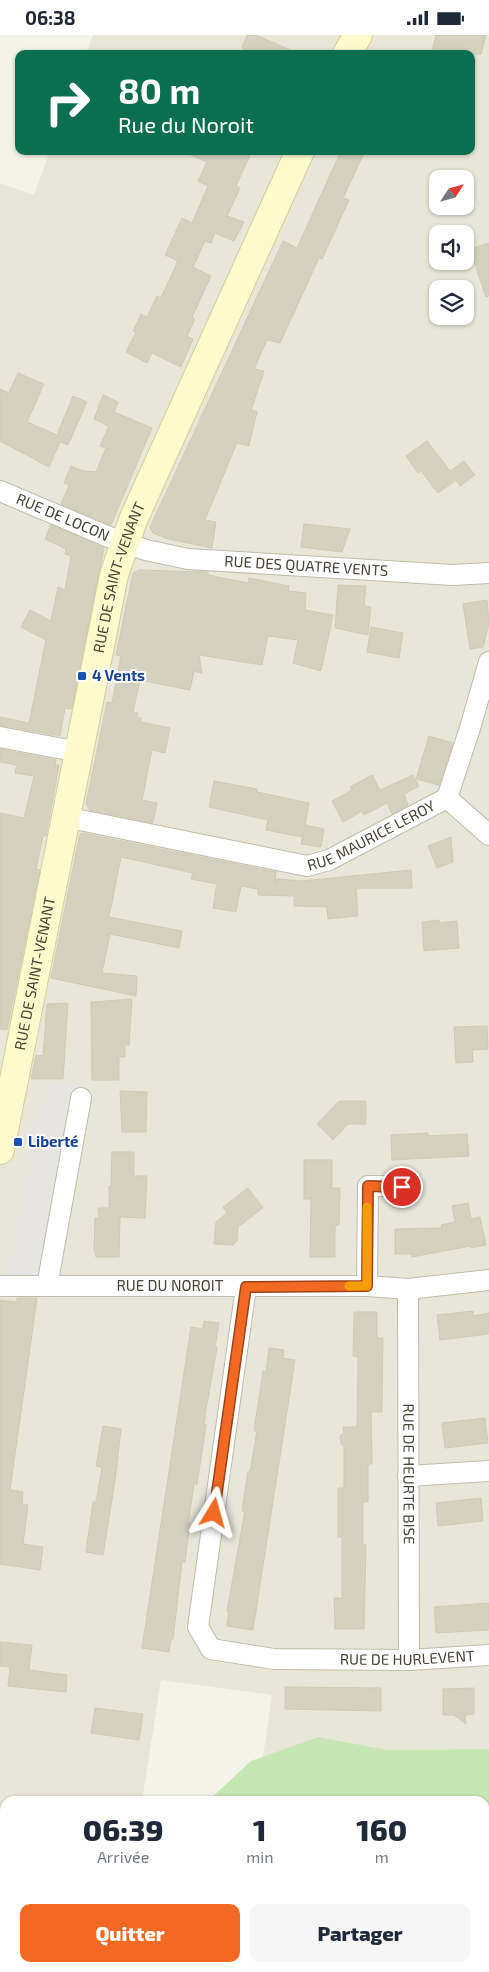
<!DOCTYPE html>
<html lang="fr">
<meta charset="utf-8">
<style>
:root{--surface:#fff;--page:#f6f6f7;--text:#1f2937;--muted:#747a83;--accent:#f26923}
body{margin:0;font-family:"Exo 2",sans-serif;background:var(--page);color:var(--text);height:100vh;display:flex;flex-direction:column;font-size:19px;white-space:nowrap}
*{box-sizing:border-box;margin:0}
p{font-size:16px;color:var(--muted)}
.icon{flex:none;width:28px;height:28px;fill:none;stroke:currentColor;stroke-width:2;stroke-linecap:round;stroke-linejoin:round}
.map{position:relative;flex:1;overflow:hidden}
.panel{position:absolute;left:0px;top:1761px;width:490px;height:176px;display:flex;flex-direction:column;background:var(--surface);border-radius:15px 15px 0 0;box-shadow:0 1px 4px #0004}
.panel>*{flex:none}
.banner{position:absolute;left:15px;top:15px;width:460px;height:105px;border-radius:10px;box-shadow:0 1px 4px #0004;background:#0b6e4f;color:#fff;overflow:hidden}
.needle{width:32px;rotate:54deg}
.fabs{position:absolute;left:429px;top:135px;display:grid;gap:10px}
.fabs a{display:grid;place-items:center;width:45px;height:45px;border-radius:10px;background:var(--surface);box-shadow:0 1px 4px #0004;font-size:25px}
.pin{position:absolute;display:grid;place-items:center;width:42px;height:42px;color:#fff;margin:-21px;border:2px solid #fff;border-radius:50%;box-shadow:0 1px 5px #0007}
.me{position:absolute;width:55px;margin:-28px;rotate:8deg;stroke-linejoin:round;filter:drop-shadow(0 0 4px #0008)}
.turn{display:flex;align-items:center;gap:18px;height:105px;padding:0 20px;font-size:22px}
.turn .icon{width:65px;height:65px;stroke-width:2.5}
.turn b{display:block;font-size:35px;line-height:42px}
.eta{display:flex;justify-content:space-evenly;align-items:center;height:85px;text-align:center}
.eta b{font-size:30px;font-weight:800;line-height:35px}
.button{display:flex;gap:10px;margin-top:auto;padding:10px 20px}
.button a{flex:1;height:58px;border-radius:10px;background:var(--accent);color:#fff;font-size:20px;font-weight:800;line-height:58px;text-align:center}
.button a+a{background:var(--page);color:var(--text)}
.status{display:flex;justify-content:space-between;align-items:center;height:35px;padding:0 25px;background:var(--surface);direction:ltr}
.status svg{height:14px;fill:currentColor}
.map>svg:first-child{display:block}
.residential{fill:#e8e6d8;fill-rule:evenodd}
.green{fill:#c6e6b4}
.parking{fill:#e6e5e1}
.building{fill:#d5d1bf;stroke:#d0cab3}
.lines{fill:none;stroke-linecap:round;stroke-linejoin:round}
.street-casing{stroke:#bfbcac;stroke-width:22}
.secondary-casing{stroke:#d2ce9a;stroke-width:30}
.street{stroke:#fff;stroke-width:20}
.secondary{stroke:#fdfacb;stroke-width:28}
.route-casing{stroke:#9d4417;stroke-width:12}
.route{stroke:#f26923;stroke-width:9}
.slow{stroke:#f59e0b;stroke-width:9}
.transit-dot{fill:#1a4fb4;stroke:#fff;stroke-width:2}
.labels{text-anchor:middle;stroke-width:4;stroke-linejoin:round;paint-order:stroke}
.street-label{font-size:15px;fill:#484438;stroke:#fff}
.transit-label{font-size:15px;font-weight:bold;fill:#164399;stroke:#fff;text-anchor:start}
</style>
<div class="status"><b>06:38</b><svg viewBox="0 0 49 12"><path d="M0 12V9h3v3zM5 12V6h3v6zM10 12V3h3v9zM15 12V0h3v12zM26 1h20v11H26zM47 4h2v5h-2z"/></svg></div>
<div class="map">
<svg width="489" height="1937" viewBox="0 0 489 1937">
<rect width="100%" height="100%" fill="#f4f3e9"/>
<path class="residential" d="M93,0H489V1714L389,1715L318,1702L263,1722L272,1660L161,1645L142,1766H5V1932L157,1933L156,1937H0V148L34,160L50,116H471V19H86ZM438,144H465V171H438ZM438,199H465V226H438ZM438,254H465V281H438Z"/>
<polygon class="green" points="318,1702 389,1715 489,1714 489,1937 155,1937 157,1932 485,1932 485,1766 208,1766 251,1726"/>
<polygon class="parking" points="88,1049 58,1241 5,1239 25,1140 31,1088 50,1050"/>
<g class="building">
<polygon points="247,0 256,0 299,19 256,19 242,13"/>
<polygon points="436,0 486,0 481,19 431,19"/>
<polygon points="182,116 252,116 236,151 240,153 227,181 244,187 234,206 215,198 211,208 205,206 193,232 211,241 192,282 195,284 187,301 193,304 181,332 152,318 147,328 126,317 136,297 133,296 141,279 147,282 157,261 161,263 178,226 165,220 182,183 192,188 208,151 198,146 207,127"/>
<polygon points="341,116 365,116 343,163 349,165 322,224 319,223 280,308 267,305 254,334 264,336 251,375 257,377 249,411 237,408 205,485 216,487 212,513 168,504 153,498 150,492 283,206 297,213"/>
<polygon points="489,208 489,261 486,262 470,214"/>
<polygon points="18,338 44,349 27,387 57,400 73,361 87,367 68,410 60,407 49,432 0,406 0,354 9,358"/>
<polygon points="103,360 118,367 114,377 152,393 111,490 61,469 69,450 64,448 71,431 83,436 96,437 106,413 100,411 109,391 94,384"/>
<polygon points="427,406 450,436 464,426 475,440 460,451 456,445 438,458 421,436 418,438 406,421"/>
<polygon points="304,489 350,494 342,517 301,512"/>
<polygon points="51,490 104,513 72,674 65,673 60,701 0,690 0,682 29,688 46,605 21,592 30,575 51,586 58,552 65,555 71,521 65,519 66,514 45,504"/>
<polygon points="139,535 208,537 208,540 248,548 249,543 289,551 288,556 306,558 305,575 333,580 321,636 293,628 298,605 268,601 262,630 199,620 202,638 194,636 190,655 140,645 133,677 138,678 137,682 141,683 141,687 170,693 165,718 152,715 142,765 157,768 153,788 90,775 86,769 107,667 112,668 121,621 116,620 133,538"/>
<polygon points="338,550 366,551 364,571 371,572 368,600 335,593"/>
<polygon points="487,565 489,589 483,612 470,614 463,569"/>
<polygon points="371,592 403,598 399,623 367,617"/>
<polygon points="429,701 453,708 439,750 416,744"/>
<polygon points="0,714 56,725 55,730 59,730 46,801 43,801 36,834 40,835 7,995 0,994 0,778 24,783 34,741 15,738 17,730 0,727"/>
<polygon points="372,740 380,755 413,740 419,751 404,759 408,770 392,779 387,768 364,780 362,776 343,787 332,766 352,755 350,752"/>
<polygon points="214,746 257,754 257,757 309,768 305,790 324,794 321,812 301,809 304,795 302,802 266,795 268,785 209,772"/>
<polygon points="82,798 276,837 275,848 277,844 302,846 411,835 412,853 356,853 358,881 328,884 327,872 294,871 294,861 258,860 258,854 241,851 236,877 213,873 217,849 191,844 193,838 121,822 109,882 182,896 179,913 110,899 102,938 137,941 136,961 51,943 80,799"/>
<polygon points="451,802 453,827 437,833 428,811"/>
<polygon points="439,885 439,888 457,886 459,913 424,916 422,887"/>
<polygon points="132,964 129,1010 125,1010 125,1022 119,1022 119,1045 92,1045 91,967"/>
<polygon points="68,968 63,1044 31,1044 36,1020 43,1021 47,969"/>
<polygon points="487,991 488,1014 472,1015 473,1027 456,1028 454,992"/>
<polygon points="120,1056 147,1057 146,1097 122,1097"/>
<polygon points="339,1066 366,1066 366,1089 348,1089 333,1105 317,1089"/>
<polygon points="428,1098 428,1101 467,1099 469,1121 392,1125 391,1100"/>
<polygon points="112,1117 134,1117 134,1141 147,1141 145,1183 120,1182 119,1222 96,1222 94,1214 95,1183 99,1183 98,1173 109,1173 109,1151 111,1151"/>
<polygon points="304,1125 332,1125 332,1153 340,1153 339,1190 335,1191 335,1222 310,1222 311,1164 304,1164"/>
<polygon points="248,1153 263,1173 238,1192 237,1206 233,1210 214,1209 216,1187 227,1178 223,1172"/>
<polygon points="468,1168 471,1184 480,1182 486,1210 471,1213 470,1211 412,1222 412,1219 395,1219 395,1194 442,1193 441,1190 455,1187 452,1171"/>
<polygon points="17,1263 37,1263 10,1455 23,1457 22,1469 28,1470 23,1509 43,1512 40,1535 0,1529 0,1265 17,1267"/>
<polygon points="473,1276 473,1281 489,1278 489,1299 440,1305 437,1280"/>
<polygon points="354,1277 377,1277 377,1303 383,1303 382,1377 371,1377 372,1429 368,1429 368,1467 363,1467 363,1510 366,1510 364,1594 335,1594 334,1563 342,1563 342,1502 338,1502 338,1453 344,1453 344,1412 341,1409 340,1401 344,1398 343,1392 357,1392 358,1322 353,1321"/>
<polygon points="204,1286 219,1288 215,1312 217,1313 206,1374 204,1389 206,1390 197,1449 194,1449 191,1470 188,1488 190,1488 185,1527 182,1527 173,1604 171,1604 169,1617 142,1613 191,1292 203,1294"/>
<polygon points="269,1313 284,1315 283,1323 295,1325 253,1595 227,1591 229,1576 227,1576 245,1476 242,1476 248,1437 250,1437 257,1396 254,1396 263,1336 266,1337"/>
<polygon points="485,1383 488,1408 445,1413 442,1388"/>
<polygon points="103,1391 121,1394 115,1446 103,1520 86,1517 93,1467 96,1467 102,1432 96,1431"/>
<polygon points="481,1463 483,1486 438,1491 436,1468"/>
<polygon points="489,1568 489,1595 436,1598 434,1572"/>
<polygon points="0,1607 32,1610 29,1635 67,1640 66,1657 8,1651 10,1632 0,1631"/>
<polygon points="285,1652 381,1653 381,1676 285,1674"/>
<polygon points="474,1653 474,1679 465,1680 466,1689 454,1680 443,1680 443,1654"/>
<polygon points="95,1673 143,1679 139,1705 91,1698"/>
</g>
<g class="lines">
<g class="street-casing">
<g id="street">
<path id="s1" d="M0,456L109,502L146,515L188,524L453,540L489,538"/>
<polyline points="0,702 79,717"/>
<polyline points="447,763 489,800"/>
<path id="s2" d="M65,782L307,831L329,825L447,763L470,693L489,627"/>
<path id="s3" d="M0,1251H367L408,1254L489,1245"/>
<polyline points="47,1251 81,1063"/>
<polyline points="367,1251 368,1151 402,1151"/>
<path id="s4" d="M246,1252L198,1592L211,1614L274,1624L409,1625L489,1620"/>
<path id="s5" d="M408,1254L409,1625"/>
<polyline points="408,1441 489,1436"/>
</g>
</g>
<g class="secondary-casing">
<g id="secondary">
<polyline points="347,19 358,0"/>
<path id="s6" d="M0,1115L114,540L133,485L300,116"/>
</g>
</g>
<use href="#street" class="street"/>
<use href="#secondary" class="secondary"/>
</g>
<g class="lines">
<g class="route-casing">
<polyline id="route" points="214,1478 246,1252 367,1251 368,1151 402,1152"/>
</g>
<use href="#route" class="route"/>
<polyline class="slow" points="349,1251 367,1251 367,1172"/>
</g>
<g class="transit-dot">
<rect x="77" y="636" width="10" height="10" rx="2.5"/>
<rect x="13" y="1102" width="10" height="10" rx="2.5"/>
</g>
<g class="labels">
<g class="street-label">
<text dy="5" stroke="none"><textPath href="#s1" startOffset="68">RUE DE LOCON</textPath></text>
<text dy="5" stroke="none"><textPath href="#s1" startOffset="319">RUE DES QUATRE VENTS</textPath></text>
<text dy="5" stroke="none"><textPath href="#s6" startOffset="585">RUE DE SAINT-VENANT</textPath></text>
<text dy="5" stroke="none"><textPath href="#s2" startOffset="318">RUE MAURICE LEROY</textPath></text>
<text dy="5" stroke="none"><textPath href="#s6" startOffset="180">RUE DE SAINT-VENANT</textPath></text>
<text dy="5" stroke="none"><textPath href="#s3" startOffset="170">RUE DU NOROIT</textPath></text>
<text dy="5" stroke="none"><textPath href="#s5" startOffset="185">RUE DE HEURTE BISE</textPath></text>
<text dy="5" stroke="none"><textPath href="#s4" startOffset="566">RUE DE HURLEVENT</textPath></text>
</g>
<g class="transit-label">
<text x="92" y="646">4 Vents</text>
<text x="28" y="1112">Liberté</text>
</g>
</g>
</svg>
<div class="fabs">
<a><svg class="needle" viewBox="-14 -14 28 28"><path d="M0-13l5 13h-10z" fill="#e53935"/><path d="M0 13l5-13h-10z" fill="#747a83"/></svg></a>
<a><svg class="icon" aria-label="sound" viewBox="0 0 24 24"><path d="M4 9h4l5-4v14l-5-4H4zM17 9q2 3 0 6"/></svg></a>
<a><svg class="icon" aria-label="layers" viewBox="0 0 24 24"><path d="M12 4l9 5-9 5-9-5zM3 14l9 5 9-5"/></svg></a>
</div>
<div class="pin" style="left:402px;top:1152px;background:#d93025"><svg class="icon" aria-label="arrive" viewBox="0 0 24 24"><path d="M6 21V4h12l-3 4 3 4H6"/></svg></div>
<svg class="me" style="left:214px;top:1478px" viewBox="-20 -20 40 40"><path d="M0-17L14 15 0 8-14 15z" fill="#f26923" stroke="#fff" stroke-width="4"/></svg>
<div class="banner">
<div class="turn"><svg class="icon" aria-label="right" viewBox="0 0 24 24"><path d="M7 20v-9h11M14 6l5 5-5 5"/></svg><div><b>80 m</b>Rue du Noroit</div></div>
</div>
<section class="panel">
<div class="eta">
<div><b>06:39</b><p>Arrivée</p></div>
<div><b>1</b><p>min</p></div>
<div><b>160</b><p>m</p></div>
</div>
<div class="button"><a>Quitter</a><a>Partager</a></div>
</section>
</div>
